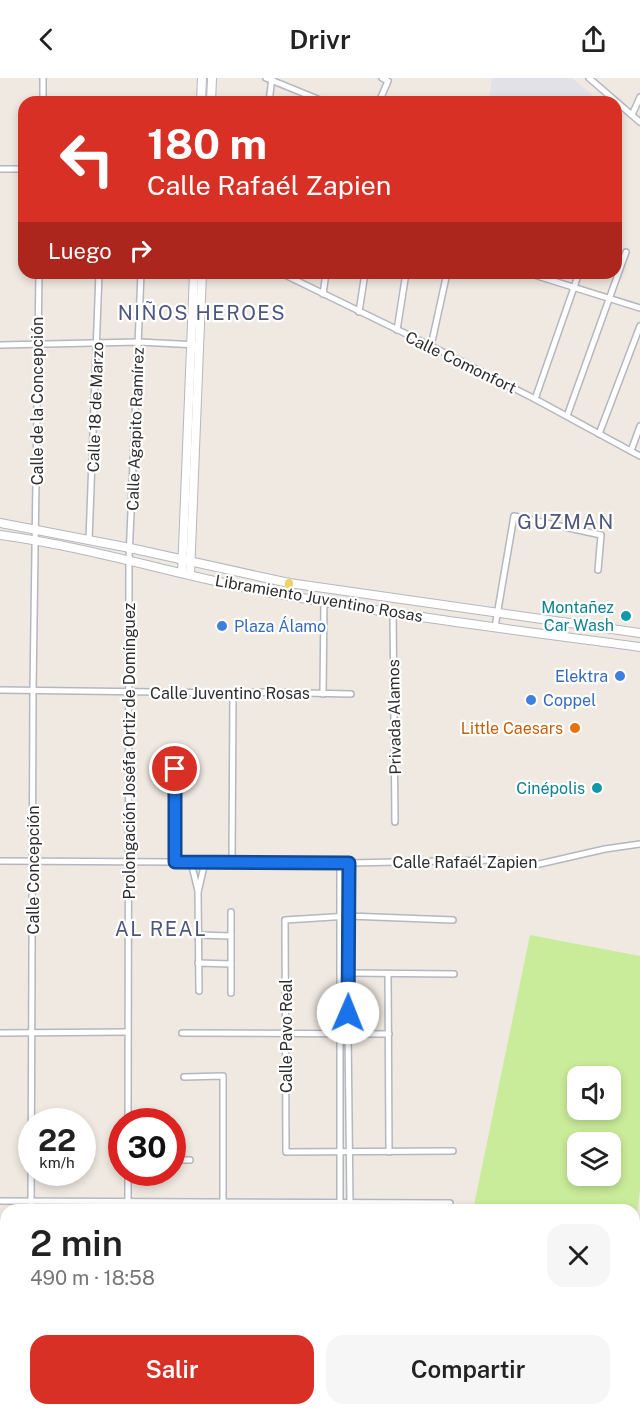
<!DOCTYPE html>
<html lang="es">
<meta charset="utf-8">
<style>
:root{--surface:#fff;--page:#f6f6f6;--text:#222;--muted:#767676;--accent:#d93025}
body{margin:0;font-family:"Public Sans",sans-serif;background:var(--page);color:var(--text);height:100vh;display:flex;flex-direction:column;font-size:22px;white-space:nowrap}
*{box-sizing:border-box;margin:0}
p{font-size:20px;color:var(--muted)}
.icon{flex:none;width:33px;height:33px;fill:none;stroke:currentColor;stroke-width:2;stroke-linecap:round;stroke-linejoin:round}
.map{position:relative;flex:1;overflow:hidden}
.details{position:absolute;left:0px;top:1126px;width:640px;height:212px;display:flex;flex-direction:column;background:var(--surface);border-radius:18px 18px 0 0;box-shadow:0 3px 9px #0003}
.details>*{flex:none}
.banner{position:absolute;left:18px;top:18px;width:604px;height:183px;border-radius:18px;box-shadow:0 3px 9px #0003;background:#d93025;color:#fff;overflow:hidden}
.fabs{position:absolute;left:567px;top:988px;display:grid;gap:12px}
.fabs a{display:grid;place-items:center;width:54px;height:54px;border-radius:12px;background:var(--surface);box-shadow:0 3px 9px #0003;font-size:30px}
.speed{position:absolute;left:18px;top:1030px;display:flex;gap:12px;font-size:30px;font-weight:700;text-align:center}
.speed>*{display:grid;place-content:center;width:78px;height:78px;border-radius:50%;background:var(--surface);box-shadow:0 3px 9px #0003;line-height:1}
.speed small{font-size:15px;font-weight:400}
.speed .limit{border:9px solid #d22;background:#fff;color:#111}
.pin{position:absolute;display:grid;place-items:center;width:51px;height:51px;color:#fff;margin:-26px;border:3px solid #fff;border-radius:50%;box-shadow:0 2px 6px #0007}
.me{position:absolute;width:66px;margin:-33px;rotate:1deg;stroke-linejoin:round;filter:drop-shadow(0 0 4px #0008)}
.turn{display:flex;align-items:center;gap:21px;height:126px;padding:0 30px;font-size:27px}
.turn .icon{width:78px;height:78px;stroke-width:2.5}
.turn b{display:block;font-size:42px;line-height:51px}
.then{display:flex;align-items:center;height:57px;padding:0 30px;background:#0003;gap:12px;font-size:22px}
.round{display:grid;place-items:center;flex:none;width:63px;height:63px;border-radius:18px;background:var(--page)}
.overview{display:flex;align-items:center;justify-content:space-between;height:102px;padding:0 30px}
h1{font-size:36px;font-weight:600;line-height:45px}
.cta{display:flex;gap:12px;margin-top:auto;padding:12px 30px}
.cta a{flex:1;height:69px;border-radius:18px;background:var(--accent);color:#fff;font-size:24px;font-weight:600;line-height:69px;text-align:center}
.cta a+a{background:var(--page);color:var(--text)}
header{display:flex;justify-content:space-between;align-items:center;height:78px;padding:0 30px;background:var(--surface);font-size:27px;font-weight:600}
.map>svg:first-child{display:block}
.industrial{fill:#e3e1e8}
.pitch{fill:#c9ec9a;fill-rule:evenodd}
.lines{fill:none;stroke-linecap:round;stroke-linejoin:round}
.street-casing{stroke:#b4b7c1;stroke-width:8}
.secondary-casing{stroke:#b4b7c1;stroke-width:10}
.primary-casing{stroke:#c9c9c9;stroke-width:11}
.street{stroke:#fff;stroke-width:5}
.secondary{stroke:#fff;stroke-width:8}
.primary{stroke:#f2d163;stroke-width:8}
.route-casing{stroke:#114b97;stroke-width:15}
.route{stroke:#1a73e8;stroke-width:10}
.culture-dot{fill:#0f9aa8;stroke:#fff;stroke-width:2}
.shop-dot{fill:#3f7fe0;stroke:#fff;stroke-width:2}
.food-dot{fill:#e8710a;stroke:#fff;stroke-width:2}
.labels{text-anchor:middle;stroke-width:4.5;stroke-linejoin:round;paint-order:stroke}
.street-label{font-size:16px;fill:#2e2e2e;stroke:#fff}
.culture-label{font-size:16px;fill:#0d838f;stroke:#fff;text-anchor:end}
.shop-label{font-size:16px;fill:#366cbe;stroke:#fff;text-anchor:start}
.food-label{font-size:16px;fill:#c56008;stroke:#fff;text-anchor:end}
.quarter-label{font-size:20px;letter-spacing:1.5px;fill:#4d5680;stroke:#fff}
</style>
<header><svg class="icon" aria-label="back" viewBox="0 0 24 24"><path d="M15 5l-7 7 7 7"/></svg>Drivr<svg class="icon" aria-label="share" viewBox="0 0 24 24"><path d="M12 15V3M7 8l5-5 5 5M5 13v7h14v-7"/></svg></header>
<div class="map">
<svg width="640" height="1337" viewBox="0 0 640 1337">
<rect width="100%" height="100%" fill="#efe9e1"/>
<polygon class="industrial" points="492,0 572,0 601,24 489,24"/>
<g class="pitch">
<path d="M530,857L640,878V1111L635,1153L634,1132H473ZM578,999H610V1032H578ZM578,1065H610V1098H578Z"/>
<polygon points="412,1332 608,1332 607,1337 410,1337"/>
</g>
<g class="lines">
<g class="street-casing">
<g id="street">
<polyline points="266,0 325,24"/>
<polyline points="589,0 640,44"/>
<polyline points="43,24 43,0"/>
<polyline points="269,24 272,0"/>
<polyline points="379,24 388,3 382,0"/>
<polyline points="632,37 640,19"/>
<polyline points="0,91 24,91"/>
<polyline points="281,195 431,268 535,321 640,378"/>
<polyline points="528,195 640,230"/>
<polyline points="323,216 326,195"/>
<polyline points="359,234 365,195"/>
<polyline points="397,252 406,195"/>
<polyline points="0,267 139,264 198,267"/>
<polyline points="431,268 447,195"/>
<polyline points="535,321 579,195"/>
<polyline points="567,338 626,174"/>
<polyline points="599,356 640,248"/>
<polyline points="631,373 640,348"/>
<polyline points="89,462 99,195"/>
<polyline points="393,534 395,744"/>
<polyline points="495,549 514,438 601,457 598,492"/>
<polyline points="0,612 233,615 261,614 351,616"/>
<polyline points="323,616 324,523"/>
<polyline points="175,691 175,784"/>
<polyline points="0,783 349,785 495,782 535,787 605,771 640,766"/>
<polyline points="191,784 198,813"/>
<polyline points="232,784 233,615"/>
<polyline points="349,785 348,955 350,1125"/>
<polyline points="231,834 231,915"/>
<polyline points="453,842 349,838 285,842 286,1074 453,1073"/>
<polyline points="198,857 231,858"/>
<polyline points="198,885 231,886"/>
<polyline points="349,895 454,896"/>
<polyline points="388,896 389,1074"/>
<polyline points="199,913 198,814 205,784"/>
<polyline points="0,955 128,954"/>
<polyline points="182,955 389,956"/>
<polyline points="184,999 223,998 223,1132"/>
<polyline points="128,1044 129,481 141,195"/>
<polyline points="172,1082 190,1082"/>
<polyline points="0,1123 450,1125"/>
<polyline points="340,1125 340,785"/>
<polyline points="31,1132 33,612 39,195"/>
<polyline points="128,1132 128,1095"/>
<polyline points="30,1332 31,1337"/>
<polyline points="127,1332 127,1337"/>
<polyline points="169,1332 169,1337"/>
<polyline points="229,1337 229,1332"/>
</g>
</g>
<g class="secondary-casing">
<g id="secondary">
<polyline points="201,24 202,0"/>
<polyline points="211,24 212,0"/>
<polyline points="0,445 130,470 289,505 640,555"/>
<path d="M0,457C89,469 174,496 262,513C387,536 514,552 640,569"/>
<polyline points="182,495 194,195"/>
<polyline points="190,497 202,195"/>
<polyline points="634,1286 640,1242"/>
<polyline points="0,1306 6,1306"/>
<polyline points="264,1332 286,1337"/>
<polyline points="623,1337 625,1332"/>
<polyline points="635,1337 640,1317"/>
</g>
</g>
<g class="primary-casing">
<polyline id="primary" points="288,517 289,505"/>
</g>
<use href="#street" class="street"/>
<use href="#secondary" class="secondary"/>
<use href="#primary" class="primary"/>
</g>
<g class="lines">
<g class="route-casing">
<polyline id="route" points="175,691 175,784 349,785 348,935"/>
</g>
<use href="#route" class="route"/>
</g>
<g class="culture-dot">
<circle cx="626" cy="538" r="6"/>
<circle cx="597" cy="710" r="6"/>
</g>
<g class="shop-dot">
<circle cx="222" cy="548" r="6"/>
<circle cx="620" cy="598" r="6"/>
<circle cx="531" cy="622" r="6"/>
</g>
<circle class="food-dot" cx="575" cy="650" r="6"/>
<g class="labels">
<g class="street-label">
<text transform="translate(461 284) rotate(26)" y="6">Calle Comonfort</text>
<text transform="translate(37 323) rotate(-90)" y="6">Calle de la Concepción</text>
<text transform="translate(95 329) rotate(-88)" y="6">Calle 18 de Marzo</text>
<text transform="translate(135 351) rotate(-88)" y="6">Calle Agapito Ramírez</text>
<text transform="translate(319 520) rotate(10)" y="6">Libramiento Juventino Rosas</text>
<text x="230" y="621">Calle Juventino Rosas</text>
<text transform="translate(394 639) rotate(-91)" y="6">Privada Alamos</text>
<text transform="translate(129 673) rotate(-90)" y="6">Prolongación Joséfa Ortiz de Domínguez</text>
<text x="465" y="790">Calle Rafaél Zapien</text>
<text transform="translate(33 792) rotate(-90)" y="6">Calle Concepción</text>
<text transform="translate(286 958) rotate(-90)" y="6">Calle Pavo Real</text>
</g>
<g class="culture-label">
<text x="614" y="535">Montañez<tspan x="614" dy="18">Car Wash</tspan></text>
<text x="585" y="716">Cinépolis</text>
</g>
<g class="shop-label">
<text x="234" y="554">Plaza Álamo</text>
<text x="608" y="604" text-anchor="end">Elektra</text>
<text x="543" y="628">Coppel</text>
</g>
<g class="food-label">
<text x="563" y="656">Little Caesars</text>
</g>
<g class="quarter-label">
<text x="202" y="242">NIÑOS HEROES</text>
<text x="566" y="451">GUZMAN</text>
<text x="161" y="858">AL REAL</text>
</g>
</g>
</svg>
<div class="fabs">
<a><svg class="icon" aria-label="sound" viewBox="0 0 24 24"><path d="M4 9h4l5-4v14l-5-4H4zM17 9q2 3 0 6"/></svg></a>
<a><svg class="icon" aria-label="layers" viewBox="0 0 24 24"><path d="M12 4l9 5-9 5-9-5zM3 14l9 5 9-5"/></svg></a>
</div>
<div class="speed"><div>22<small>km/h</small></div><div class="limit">30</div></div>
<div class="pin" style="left:175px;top:691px;background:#d93025"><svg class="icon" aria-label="arrive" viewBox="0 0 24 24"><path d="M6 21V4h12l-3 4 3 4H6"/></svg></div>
<svg class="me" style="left:348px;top:935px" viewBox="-20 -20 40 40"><circle r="19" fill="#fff"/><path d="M0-13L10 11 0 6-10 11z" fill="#1a73e8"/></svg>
<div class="banner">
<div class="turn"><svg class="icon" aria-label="left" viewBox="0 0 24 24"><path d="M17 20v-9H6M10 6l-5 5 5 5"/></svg><div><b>180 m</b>Calle Rafaél Zapien</div></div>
<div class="then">Luego<svg class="icon" aria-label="right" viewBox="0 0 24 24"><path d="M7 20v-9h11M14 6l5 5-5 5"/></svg></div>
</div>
<section class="details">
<div class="overview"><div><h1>2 min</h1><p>490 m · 18:58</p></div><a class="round"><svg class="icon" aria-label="close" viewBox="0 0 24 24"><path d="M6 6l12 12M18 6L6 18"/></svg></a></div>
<div class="cta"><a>Salir</a><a>Compartir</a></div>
</section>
</div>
